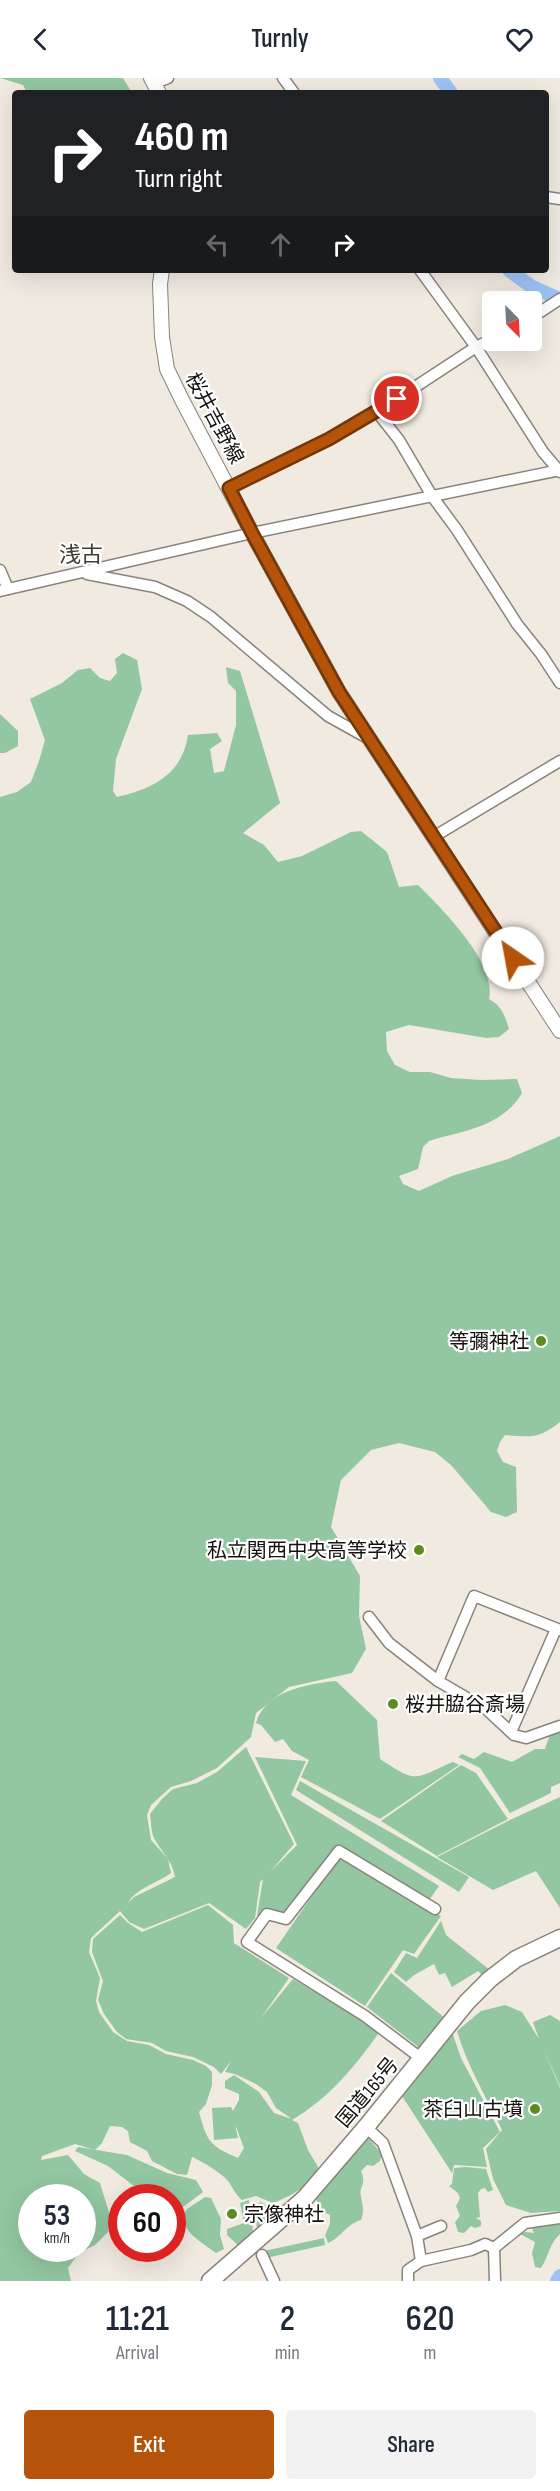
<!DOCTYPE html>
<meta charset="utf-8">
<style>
:root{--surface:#fff;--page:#f2f2f3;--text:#1f2937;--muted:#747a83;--accent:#b45309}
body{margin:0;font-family:"Sofia Sans Condensed","Noto Sans JP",sans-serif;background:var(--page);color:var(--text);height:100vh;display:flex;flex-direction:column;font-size:22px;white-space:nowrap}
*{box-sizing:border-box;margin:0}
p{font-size:20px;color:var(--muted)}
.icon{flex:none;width:33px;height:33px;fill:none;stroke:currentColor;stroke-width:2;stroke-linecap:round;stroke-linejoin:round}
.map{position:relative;height:2203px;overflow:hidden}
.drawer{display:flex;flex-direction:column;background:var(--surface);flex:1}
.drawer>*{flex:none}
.top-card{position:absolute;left:12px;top:12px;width:537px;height:183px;border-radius:6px;box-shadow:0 6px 24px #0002;background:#202124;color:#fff;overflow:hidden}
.needle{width:39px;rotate:156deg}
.tools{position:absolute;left:482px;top:213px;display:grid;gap:12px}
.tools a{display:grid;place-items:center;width:60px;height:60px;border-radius:6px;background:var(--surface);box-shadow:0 6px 24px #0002;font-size:30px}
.speed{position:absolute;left:18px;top:2106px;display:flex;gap:12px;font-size:30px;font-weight:700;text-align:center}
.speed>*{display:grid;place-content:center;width:78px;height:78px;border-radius:50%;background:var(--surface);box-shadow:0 6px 24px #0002;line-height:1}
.speed small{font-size:15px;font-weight:400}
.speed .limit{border:9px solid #d22;background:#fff;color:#111}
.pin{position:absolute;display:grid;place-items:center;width:51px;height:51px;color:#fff;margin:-26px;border:3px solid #fff;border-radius:50%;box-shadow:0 2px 6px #0007}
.me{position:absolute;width:66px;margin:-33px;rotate:327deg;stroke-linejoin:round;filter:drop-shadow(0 0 4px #0008)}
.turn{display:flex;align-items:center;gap:21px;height:126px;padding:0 24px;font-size:27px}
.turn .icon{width:78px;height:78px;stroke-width:2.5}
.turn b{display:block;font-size:42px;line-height:51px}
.lanes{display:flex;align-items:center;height:57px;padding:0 24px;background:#0003;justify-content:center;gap:30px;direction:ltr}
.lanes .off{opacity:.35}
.eta{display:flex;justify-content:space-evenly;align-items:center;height:102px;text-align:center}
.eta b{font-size:36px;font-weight:600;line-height:42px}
.action{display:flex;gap:12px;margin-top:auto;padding:12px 24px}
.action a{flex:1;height:69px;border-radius:6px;background:var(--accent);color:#fff;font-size:24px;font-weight:600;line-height:69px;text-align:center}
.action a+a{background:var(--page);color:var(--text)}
header{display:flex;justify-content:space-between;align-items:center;height:78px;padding:0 24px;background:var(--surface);font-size:27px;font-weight:600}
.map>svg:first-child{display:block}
.green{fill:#92c7a1;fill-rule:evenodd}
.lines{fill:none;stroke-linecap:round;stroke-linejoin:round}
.river{stroke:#9dc3f7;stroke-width:14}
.minor-casing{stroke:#8a837b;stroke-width:13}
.major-casing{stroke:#8a837b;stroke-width:16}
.highway-casing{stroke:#8a837b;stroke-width:19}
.minor{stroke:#fff;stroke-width:10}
.major{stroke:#fff;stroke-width:14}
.highway{stroke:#fff;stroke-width:16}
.route-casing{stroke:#753606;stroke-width:15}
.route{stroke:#b45309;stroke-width:10}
.poi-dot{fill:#5c8b1e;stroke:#fff;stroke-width:2}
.labels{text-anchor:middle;stroke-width:4.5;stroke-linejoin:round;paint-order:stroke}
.street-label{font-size:20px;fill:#14110e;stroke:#fff}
.poi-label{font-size:20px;fill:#14110e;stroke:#fff;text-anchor:end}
.quarter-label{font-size:22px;fill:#423c35;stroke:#fff}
</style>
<header><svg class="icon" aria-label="back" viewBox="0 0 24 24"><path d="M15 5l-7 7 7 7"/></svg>Turnly<svg class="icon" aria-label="heart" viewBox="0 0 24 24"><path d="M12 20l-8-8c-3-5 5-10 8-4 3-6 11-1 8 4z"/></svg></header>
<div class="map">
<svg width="560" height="2203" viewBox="0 0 560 2203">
<rect width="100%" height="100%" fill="#f1eae1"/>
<g class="green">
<polygon points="0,0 123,0 132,15 27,15 23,7"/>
<path d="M123,575L137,582L142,611L116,681L113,713L117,719C152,711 182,697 188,657L217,655L222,663L210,671L214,695L224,693L236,647V613L228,605L226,589L240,593L280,725L243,755L264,767L278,784L302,778L351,754L361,753L387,774L399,809L418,807C442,831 497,885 489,921C502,928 505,938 509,951L499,959L486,960L409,947L386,954L387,973L395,987L410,994H430L451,1000L481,1002L517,1001L522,1015C502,1049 465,1052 429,1063L423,1069L418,1091L399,1098L403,1106L419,1113L452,1098L508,1081L560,1058V1344C539,1361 531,1359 505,1357L500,1364L497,1373L503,1384L516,1389L517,1434L506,1439L491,1434L451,1387L435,1374L399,1365L371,1372L341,1402L331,1449L360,1498L359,1538L366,1571L352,1595L289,1609L256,1635L251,1659L217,1690L191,1703L171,1709L151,1727L147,1737L151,1762L168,1781L171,1795C158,1805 136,1810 128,1825L134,1819L175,1799C172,1782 162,1775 154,1760C151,1754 151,1743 150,1736L162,1721L173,1711L197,1705L217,1694L246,1669L294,1766L270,1794L297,1767L255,1679L306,1683L291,1717L439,1808L427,1825L368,1795L441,1838L414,1876L403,1872L365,1928L276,1870L339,1779L289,1835L257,1838L263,1801L260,1804L255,1840L246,1851L209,1825L144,1851L129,1844L120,1833L91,1860L89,1874L100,1900L96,1923L99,1934L113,1954L127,1963L149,1967L166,1976L193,1982L206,1988L212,1994V2007L206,2026L199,2034C207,2064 210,2068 238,2080L244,2070L235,2046L238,2060L214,2062L212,2030L231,2029L233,2033L239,2022V2016L225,2010V2003L234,1997L259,2014L274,2035L292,2041L276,2030L267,2014L256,2006L235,1996L225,1994L231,1983L221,1996L214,1989L193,1979L166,1973L152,1965L126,1961L117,1954L104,1936L98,1922L103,1903L92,1874L93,1861L120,1837L128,1845L142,1854L208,1827L233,1847L234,1865L289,1900L261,1940L293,1901L380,1953C356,1988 329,2020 292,2042L298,2045L308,2072L318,2089C313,2107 291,2118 273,2125L256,2118L242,2122C235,2116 233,2110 228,2103C222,2095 201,2083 192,2079L187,2097L177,2096L152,2083L147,2073L130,2064L128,2053L122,2049L110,2048L102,2065L95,2072L75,2066L42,2078L41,2082L68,2077L84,2096L100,2105L110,2138L108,2154L95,2167L79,2175L68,2190L71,2203H0V719L17,714L31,704L39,683L45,662L30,621L62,605L78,592L90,590L100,600L110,603L117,595L115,581ZM32,2120H82V2170H32Z"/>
<polygon points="0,636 18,653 18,668 5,675 0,675"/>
<path d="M336,1603L377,1642L380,1681C418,1706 413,1701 453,1684L459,1687L380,1741L301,1699L309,1682L292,1673L283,1661L275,1664L261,1647L256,1645C265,1613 307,1606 336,1603Z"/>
<polygon points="557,1655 560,1655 560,1705 551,1709 551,1715 510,1735 480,1690 458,1679 462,1676 474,1681 484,1674 512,1684 535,1671 545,1671 549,1659"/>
<polygon points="461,1687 476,1695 508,1741 437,1778 381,1743"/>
<polygon points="300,1703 469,1799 459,1814 296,1712"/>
<polygon points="560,1719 560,1830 536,1793 493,1812 437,1779 512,1741"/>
<polygon points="441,1843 446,1857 490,1892 483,1898 478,1893 452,1909 445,1895 439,1897 434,1886 414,1897 406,1904 394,1894 406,1875 417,1880"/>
<polygon points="391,1895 446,1941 421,1971 367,1929"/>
<path d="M505,1927L522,1934L539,1961L533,1944L550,1937L560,1943V2008L543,1970L560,2010V2133L531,2135L506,2127L493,2101L486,2071L502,2052C487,2020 467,1988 457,1953L481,1933Z"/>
<polygon points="452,1954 461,1980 500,2054 483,2070 487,2089 454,2087 452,2095 402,2018"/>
<path d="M369,2061L382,2076L380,2083L373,2088L367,2087L361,2093C367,2109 359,2106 361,2118C362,2127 365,2132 361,2142C346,2146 342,2159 328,2165L325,2157L330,2146V2137L320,2132L315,2118L364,2062Z"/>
<polygon points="78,2069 127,2077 167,2095 196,2102 203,2114 179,2132 175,2140 173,2139 172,2120 148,2119 108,2088 75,2073"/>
<polygon points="466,2089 486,2091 493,2112 488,2114 485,2110 481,2111 478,2115 480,2139 476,2140 481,2143 481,2148 475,2150 471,2148 464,2155 458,2154 455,2144 460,2138 456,2128 460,2120 458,2115 449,2108 452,2106 454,2090"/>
<path d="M205,2119L211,2120L221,2141L220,2157L224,2171L216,2175C204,2166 184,2155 181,2138L187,2131Z"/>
<polygon points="249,2122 254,2160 242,2171 227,2157 227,2151 244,2145 240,2125"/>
<polygon points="261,2124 265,2126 270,2143 258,2155 253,2128"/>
<path d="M560,2141V2156C549,2166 549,2178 541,2190L535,2189L532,2175L535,2164L520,2156L525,2154L534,2155L531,2148Z"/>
<polygon points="324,2160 325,2167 266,2180 264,2173"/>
</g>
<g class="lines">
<g class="river">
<polyline points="440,0 451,15"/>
<polyline points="509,192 532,209 560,221"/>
<polyline points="557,2203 560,2198"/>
</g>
<g class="minor-casing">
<g id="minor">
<polyline points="283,0 294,15"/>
<polyline points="155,5 168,0"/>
<polyline points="546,119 560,121"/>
<polyline points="420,192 476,269 543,374 560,394"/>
<polyline points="531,240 560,221"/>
<polyline points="377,334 399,362 432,418 457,452 517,546 541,576 560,605"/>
<polyline points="229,410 329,361 377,334 476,269 492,261"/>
<polyline points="0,492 8,511"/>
<polyline points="87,496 155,509 187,523 211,539 328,638 371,662"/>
<polyline points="0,513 252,455 560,392"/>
<polyline points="435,758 560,683"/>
<polyline points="369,1539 389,1565 438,1603"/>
<polyline points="560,1552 474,1518 438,1603 486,1631 514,1657 526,1660 560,1648"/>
<polyline points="511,1654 556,1551"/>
<polyline points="422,1981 365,1938 247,1864 267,1836 286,1841 339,1773 435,1831"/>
<polyline points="366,2049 383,2065 417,2158 421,2183 408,2192 408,2203"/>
<polyline points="417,2158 441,2148"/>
<polyline points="494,2170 525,2145 560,2140"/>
<polyline points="262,2177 274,2203"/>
<polyline points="421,2183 471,2172 485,2166 494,2170 495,2203"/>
</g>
</g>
<g class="major-casing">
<g id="major">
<polyline points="151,0 159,15"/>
<polyline points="162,192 160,206 162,259 167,291 182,322 252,455 339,614 560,953"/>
</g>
</g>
<g class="highway-casing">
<polyline id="highway" points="210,2203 305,2120 366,2049 467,1924 490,1901 516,1881 560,1860"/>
</g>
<use href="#minor" class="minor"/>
<use href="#major" class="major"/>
<use href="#highway" class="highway"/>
</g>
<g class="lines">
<g class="route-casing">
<polyline id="route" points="397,321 329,361 229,410 252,455 339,614 513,880"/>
</g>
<use href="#route" class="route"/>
</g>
<g class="poi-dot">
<circle cx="541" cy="1263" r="6"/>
<circle cx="419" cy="1472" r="6"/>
<circle cx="393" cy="1626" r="6"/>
<circle cx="535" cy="2031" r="6"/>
<circle cx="232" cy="2136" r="6"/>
</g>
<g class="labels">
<g class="street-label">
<text transform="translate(215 340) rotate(62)" y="7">桜井吉野線</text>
<text transform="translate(367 2014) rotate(-50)" y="7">国道165号</text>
</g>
<g class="poi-label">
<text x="529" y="1270">等彌神社</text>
<text x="407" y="1479">私立関西中央高等学校</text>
<text x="405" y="1633" text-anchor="start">桜井脇谷斎場</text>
<text x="523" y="2038">茶臼山古墳</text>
<text x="244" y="2143" text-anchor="start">宗像神社</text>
</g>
<g class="quarter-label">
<text x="81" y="484">浅古</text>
</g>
</g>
</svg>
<div class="tools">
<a><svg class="needle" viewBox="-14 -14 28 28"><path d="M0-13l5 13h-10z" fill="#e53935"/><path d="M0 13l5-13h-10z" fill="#747a83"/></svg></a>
</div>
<div class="speed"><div>53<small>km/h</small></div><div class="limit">60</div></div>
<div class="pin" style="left:397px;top:321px;background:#d93025"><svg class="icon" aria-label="arrive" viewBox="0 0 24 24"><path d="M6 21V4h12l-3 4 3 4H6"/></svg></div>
<svg class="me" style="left:513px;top:880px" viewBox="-20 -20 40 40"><circle r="19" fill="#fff"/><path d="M0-13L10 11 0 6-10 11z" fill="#b45309"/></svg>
<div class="top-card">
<div class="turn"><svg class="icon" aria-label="right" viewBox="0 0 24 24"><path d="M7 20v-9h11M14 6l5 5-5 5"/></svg><div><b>460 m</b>Turn right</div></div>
<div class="lanes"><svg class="icon off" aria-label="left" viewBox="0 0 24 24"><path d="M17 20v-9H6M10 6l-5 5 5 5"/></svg><svg class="icon off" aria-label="ahead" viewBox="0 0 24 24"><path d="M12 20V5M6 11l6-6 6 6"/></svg><svg class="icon" aria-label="right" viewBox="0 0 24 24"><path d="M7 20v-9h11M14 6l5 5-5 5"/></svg></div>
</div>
</div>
<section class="drawer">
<div class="eta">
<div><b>11:21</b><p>Arrival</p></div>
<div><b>2</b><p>min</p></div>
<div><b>620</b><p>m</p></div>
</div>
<div class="action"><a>Exit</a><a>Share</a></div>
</section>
